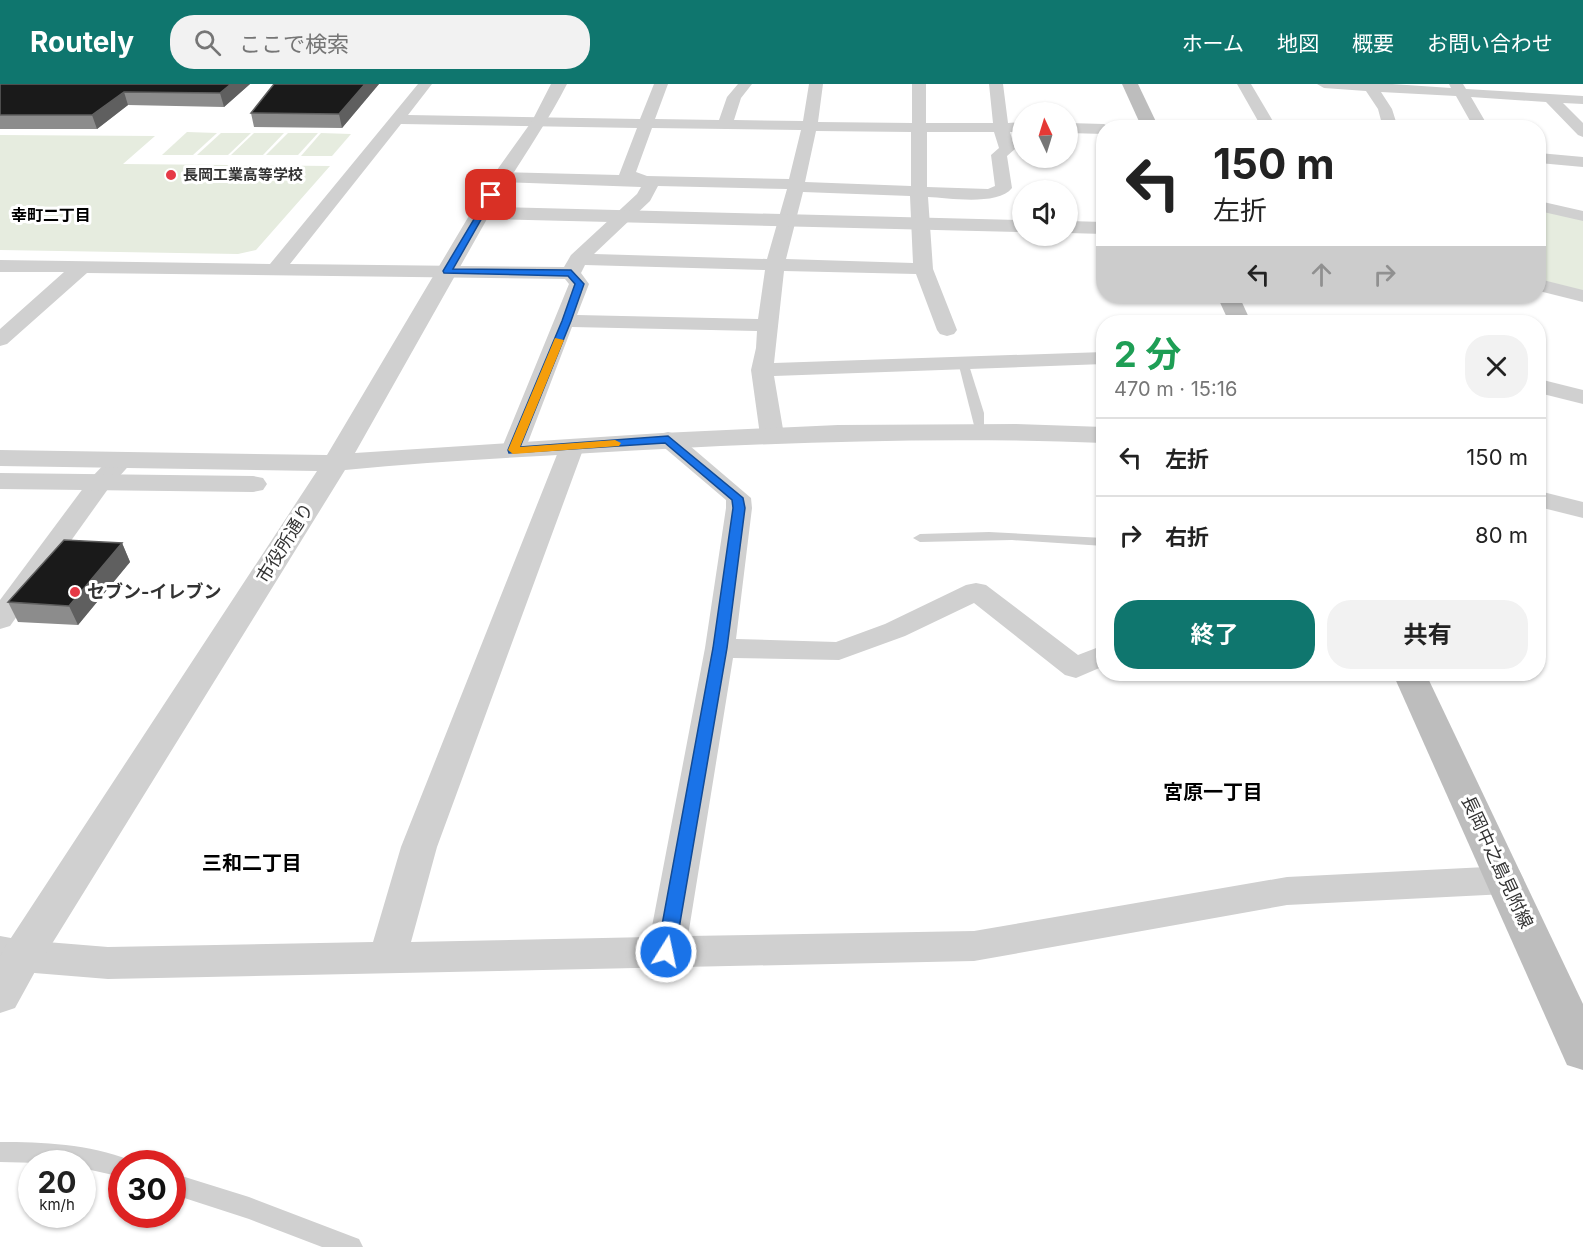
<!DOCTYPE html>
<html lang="ja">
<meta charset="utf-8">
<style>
:root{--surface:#fff;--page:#f2f2f2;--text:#222;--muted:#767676;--line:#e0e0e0;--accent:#0f766e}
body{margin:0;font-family:Inter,"Noto Sans JP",sans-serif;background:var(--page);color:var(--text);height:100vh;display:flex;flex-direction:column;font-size:22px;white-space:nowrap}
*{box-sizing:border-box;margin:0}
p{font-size:20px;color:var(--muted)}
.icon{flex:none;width:33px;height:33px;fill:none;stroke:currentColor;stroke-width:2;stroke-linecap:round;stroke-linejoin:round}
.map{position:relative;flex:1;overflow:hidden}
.drawer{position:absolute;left:1096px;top:231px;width:450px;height:366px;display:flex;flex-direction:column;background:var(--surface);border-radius:24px;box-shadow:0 2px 4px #0004}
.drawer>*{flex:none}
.guide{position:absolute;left:1096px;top:36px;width:450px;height:183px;border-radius:24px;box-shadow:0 2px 4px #0004;background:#fff;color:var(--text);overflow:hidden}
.needle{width:39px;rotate:356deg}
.buttons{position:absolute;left:1012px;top:18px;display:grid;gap:12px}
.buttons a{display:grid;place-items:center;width:66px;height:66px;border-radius:50%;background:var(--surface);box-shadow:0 2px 4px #0004;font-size:30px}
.speed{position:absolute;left:18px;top:1066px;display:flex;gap:12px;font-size:30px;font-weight:700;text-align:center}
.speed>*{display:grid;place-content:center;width:78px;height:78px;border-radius:50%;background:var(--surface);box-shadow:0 2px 4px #0004;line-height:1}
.speed small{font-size:15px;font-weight:400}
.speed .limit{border:9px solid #d22;background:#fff;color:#111}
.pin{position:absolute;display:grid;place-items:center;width:51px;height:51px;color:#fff;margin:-26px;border-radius:12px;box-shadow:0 3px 9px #0006}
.me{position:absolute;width:66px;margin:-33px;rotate:10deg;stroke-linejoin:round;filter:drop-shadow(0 0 4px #0008)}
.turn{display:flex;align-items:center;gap:21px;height:126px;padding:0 18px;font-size:27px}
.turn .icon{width:78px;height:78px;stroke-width:2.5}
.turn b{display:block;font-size:42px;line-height:51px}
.lanes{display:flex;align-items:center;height:57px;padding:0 18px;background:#0003;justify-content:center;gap:30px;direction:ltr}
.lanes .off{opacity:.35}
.round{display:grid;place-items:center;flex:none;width:63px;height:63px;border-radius:24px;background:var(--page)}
.summary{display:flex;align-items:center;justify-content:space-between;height:102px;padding:0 18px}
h1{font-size:36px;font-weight:700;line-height:45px;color:#1e9e55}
.cta{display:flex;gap:12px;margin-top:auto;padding:12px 18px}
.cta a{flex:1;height:69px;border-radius:24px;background:var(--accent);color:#fff;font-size:24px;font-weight:700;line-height:69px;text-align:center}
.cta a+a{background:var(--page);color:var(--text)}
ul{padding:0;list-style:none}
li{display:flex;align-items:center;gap:18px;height:78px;padding:0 18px;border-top:2px solid var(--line)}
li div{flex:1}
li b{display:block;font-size:22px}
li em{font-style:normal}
header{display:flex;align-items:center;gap:36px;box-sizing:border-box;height:84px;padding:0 30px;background:var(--accent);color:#fff}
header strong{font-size:28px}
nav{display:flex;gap:33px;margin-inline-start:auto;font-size:21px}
.search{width:420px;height:54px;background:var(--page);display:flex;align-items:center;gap:15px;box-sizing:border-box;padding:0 21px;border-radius:24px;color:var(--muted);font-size:22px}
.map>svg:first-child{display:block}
.green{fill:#e6ecdf}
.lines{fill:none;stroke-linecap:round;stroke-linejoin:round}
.service{fill:#d0d0d0;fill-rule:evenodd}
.minor{fill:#d0d0d0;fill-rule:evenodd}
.tertiary{fill:#d0d0d0;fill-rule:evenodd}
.secondary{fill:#bdbdbd;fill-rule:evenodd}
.wall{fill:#8c8c8c}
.shaded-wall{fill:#5f5f5f}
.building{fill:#1a1a1a;stroke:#5f5f5f;stroke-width:1.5}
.route{fill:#1a73e8;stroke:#114b97;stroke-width:1.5}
.slow{fill:#f59e0b}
.poi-dot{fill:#e63946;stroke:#fff;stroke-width:2}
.labels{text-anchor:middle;stroke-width:6;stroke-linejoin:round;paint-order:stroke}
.far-poi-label{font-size:15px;font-weight:bold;fill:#333;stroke:#fff;text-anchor:start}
.far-neighbourhood-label{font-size:16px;font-weight:bold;fill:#000;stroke:#fff}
.street-label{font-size:18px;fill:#333;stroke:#fff}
.poi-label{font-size:18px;font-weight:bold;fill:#333;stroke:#fff;text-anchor:start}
.neighbourhood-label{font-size:20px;font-weight:bold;fill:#000;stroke:#fff}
</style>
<header>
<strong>Routely</strong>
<div class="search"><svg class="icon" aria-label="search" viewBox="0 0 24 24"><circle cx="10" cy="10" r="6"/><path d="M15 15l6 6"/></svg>ここで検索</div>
<nav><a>ホーム</a><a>地図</a><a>概要</a><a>お問い合わせ</a></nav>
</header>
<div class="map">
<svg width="1583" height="1163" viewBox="0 0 1583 1163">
<rect width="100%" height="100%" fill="#fff"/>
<g class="green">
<polygon points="187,48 217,49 193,71 162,71"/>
<polygon points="221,49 251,49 228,71 197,71"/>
<polygon points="254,49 284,49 263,71 231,71"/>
<polygon points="288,49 318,49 298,71 266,71"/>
<polygon points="321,49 351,50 332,72 301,72"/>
<polygon points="0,51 155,52 123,80 330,82 256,166 238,170 0,166"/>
<polygon points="1539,126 1583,135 1583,208 1539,196"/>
</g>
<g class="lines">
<g class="service">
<polygon points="963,275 968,278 984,329 984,349 976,349 958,278"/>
<polygon points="989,448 1104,454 1104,462 1012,456 920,458 913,454 920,450"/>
<path d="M0,1058C43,1058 89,1060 130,1076L132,1080H122V1093L82,1084V1080L0,1078Z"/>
<polygon points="172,1089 249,1113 351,1152 359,1155 363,1163 322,1163 249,1135 172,1110"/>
</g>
<g class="minor">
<path d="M418,0H432L408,31L640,35L654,0H668L655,35L719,36L727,13L738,0H752L741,14L734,36L803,37L809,0H823L818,38L912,39V0H926V39H993L989,0H1003L1008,39L1023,38V48H1010L1015,65L1007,72L1012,104C998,122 949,114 928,113L933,185L957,246L954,250L947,252L940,250L937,246L916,190L784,187L774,279L1104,268V280L774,292L784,351L780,356L772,358L764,356L760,351L751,286L756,264L757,247L572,243L525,366L521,371L513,373L505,371L501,366L569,200L565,195L87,189L7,260L0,262V245L64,188H0V176L270,180ZM401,40L637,44L619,91L501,88L493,93L501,98L641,103L637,110L571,171L564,183L290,180ZM652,44L801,46L789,95L647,92L636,88ZM816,47L911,48V102L805,98ZM927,48H994L999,64L991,71L995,102L988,105L927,103ZM658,102L787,105L767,175L594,170L650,117ZM803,108L910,112L913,179L786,175ZM585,181L765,186L758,235L577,231L589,200L581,189Z"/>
<polygon points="1237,0 1251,0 1277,44 1262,44"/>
<polygon points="1317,0 1392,0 1451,4 1449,0 1463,0 1466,5 1583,12 1583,20 1563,19 1583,39 1583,53 1578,51 1546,18 1471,13 1489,44 1474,44 1456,12 1381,8 1392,25 1398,44 1383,44 1378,25 1366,7 1324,4"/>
<polygon points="1068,39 1104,40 1111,44 1104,44 1104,50 1068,49"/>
<polygon points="1539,69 1583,73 1583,83 1539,79"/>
<polygon points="1539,117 1583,127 1583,137 1539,127"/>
<polygon points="1539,195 1583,206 1583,218 1539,207"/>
<polygon points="1539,295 1583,306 1583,320 1539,309"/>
<polygon points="668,348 676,350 751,414 752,424 736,555 836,558 885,540 966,501 976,499 986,501 1078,571 1104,561 1104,582 1076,594 1065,591 974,519 905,552 839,576 733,574 688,852 974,847 1287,793 1506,782 1519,786 1524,796 1519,806 1506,810 1287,821 974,877 108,895 22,888 0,882 0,852 22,856 108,863 373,858 401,763 560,363 564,358 572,356 580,358 584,363 437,763 411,858 650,853 705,564 726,424 726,416 660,360 656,355 660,350"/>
<polygon points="122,369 131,371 134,376 108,405 10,542 0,545 0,516 90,395 113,371"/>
</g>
<g class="tertiary">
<path d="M551,0H567C545,43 517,81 493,123L1023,136V148L487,135L355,369L662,349L838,341L1016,340L1104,343V359C932,352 762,359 590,369C508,374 426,378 345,386L37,884L15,924L0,929V872L7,860L317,387L0,382V366L327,371L492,93L532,37Z"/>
<polygon points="1068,137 1104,138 1104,150 1068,149"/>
<polygon points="0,389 253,392 263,394 267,400 263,406 253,408 0,405"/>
<polygon points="1539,407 1583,418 1583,434 1539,423"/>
</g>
<g class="secondary">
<polygon points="1122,0 1138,0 1159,44 1142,44"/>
<polygon points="1217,212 1239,212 1251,238 1229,238"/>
<polygon points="1393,590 1426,590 1583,920 1583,986 1567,981"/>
</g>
</g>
<g class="wall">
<polygon points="0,0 250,0 224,23 128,21 97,45 0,45"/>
<polygon points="379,0 342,44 254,43 251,29"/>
<polygon points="122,459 130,478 78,541 18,538 8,518"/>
</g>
<g class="shaded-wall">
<polygon points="231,0 250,0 224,23 220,9"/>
<polygon points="365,0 379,0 342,44 339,30"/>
<polygon points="124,8 128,21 97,45 92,31"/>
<polygon points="122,459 130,478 78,541 69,522"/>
</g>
<g class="building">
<polygon points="0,0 231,0 220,9 124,8 92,31 0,31"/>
<polygon points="274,0 365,0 339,30 251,29"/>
<polygon points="64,456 122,459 69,522 8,518"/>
</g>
<polygon class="route" points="489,110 495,111 453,185 571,186 584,200 571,237 520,363 668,352 743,414 745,424 727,564 675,868 672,873 666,875 660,873 657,868 713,564 733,424 732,416 665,359 509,369 508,366 562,237 575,200 568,192 444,189 443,187"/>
<polygon class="slow" points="555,254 564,256 520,363 615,356 621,359 619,362 513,370 508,366"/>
<g class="poi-dot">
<circle cx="171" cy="91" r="6"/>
<circle cx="75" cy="508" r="6"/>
</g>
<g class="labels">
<g class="far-poi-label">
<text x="183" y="96">長岡工業高等学校</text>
</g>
<g class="far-neighbourhood-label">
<text x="51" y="137">幸町二丁目</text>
</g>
<g class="street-label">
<text transform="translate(285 459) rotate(-58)" y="6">市役所通り</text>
<text transform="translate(1497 778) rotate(65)" y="6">長岡中之島見附線</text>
</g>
<g class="poi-label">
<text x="87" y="514">セブン-イレブン</text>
</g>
<g class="neighbourhood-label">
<text x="1213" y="715">宮原一丁目</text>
<text x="252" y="786">三和二丁目</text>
</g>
</g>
</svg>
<div class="buttons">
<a><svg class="needle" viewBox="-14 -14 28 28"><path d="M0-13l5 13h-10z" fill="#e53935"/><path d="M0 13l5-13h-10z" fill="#767676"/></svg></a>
<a><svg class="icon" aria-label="sound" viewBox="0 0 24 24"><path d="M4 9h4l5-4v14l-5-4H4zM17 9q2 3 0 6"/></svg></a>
</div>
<div class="speed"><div>20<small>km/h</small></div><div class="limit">30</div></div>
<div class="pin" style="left:491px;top:111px;background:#d93025"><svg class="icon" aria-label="arrive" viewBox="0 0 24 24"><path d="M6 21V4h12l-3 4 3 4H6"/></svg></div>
<svg class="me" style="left:666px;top:868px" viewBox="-20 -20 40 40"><circle r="17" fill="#1a73e8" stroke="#fff" stroke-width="3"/><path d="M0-11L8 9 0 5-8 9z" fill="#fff"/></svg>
<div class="guide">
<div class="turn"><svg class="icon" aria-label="left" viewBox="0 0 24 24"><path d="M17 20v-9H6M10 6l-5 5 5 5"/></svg><div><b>150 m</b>左折</div></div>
<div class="lanes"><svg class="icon" aria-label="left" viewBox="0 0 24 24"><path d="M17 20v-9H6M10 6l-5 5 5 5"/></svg><svg class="icon off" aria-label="ahead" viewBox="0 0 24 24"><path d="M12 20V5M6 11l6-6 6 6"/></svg><svg class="icon off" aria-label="right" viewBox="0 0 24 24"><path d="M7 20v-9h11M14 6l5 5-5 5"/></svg></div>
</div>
<section class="drawer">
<div class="summary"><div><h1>2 分</h1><p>470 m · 15:16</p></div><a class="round"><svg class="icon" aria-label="close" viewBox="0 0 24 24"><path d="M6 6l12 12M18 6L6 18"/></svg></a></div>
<ul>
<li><svg class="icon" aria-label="left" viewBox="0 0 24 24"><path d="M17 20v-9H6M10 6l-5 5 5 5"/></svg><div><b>左折</b></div><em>150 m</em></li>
<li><svg class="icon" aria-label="right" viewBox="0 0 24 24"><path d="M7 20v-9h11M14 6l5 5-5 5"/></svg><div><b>右折</b></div><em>80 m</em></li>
</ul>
<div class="cta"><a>終了</a><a>共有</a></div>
</section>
</div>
